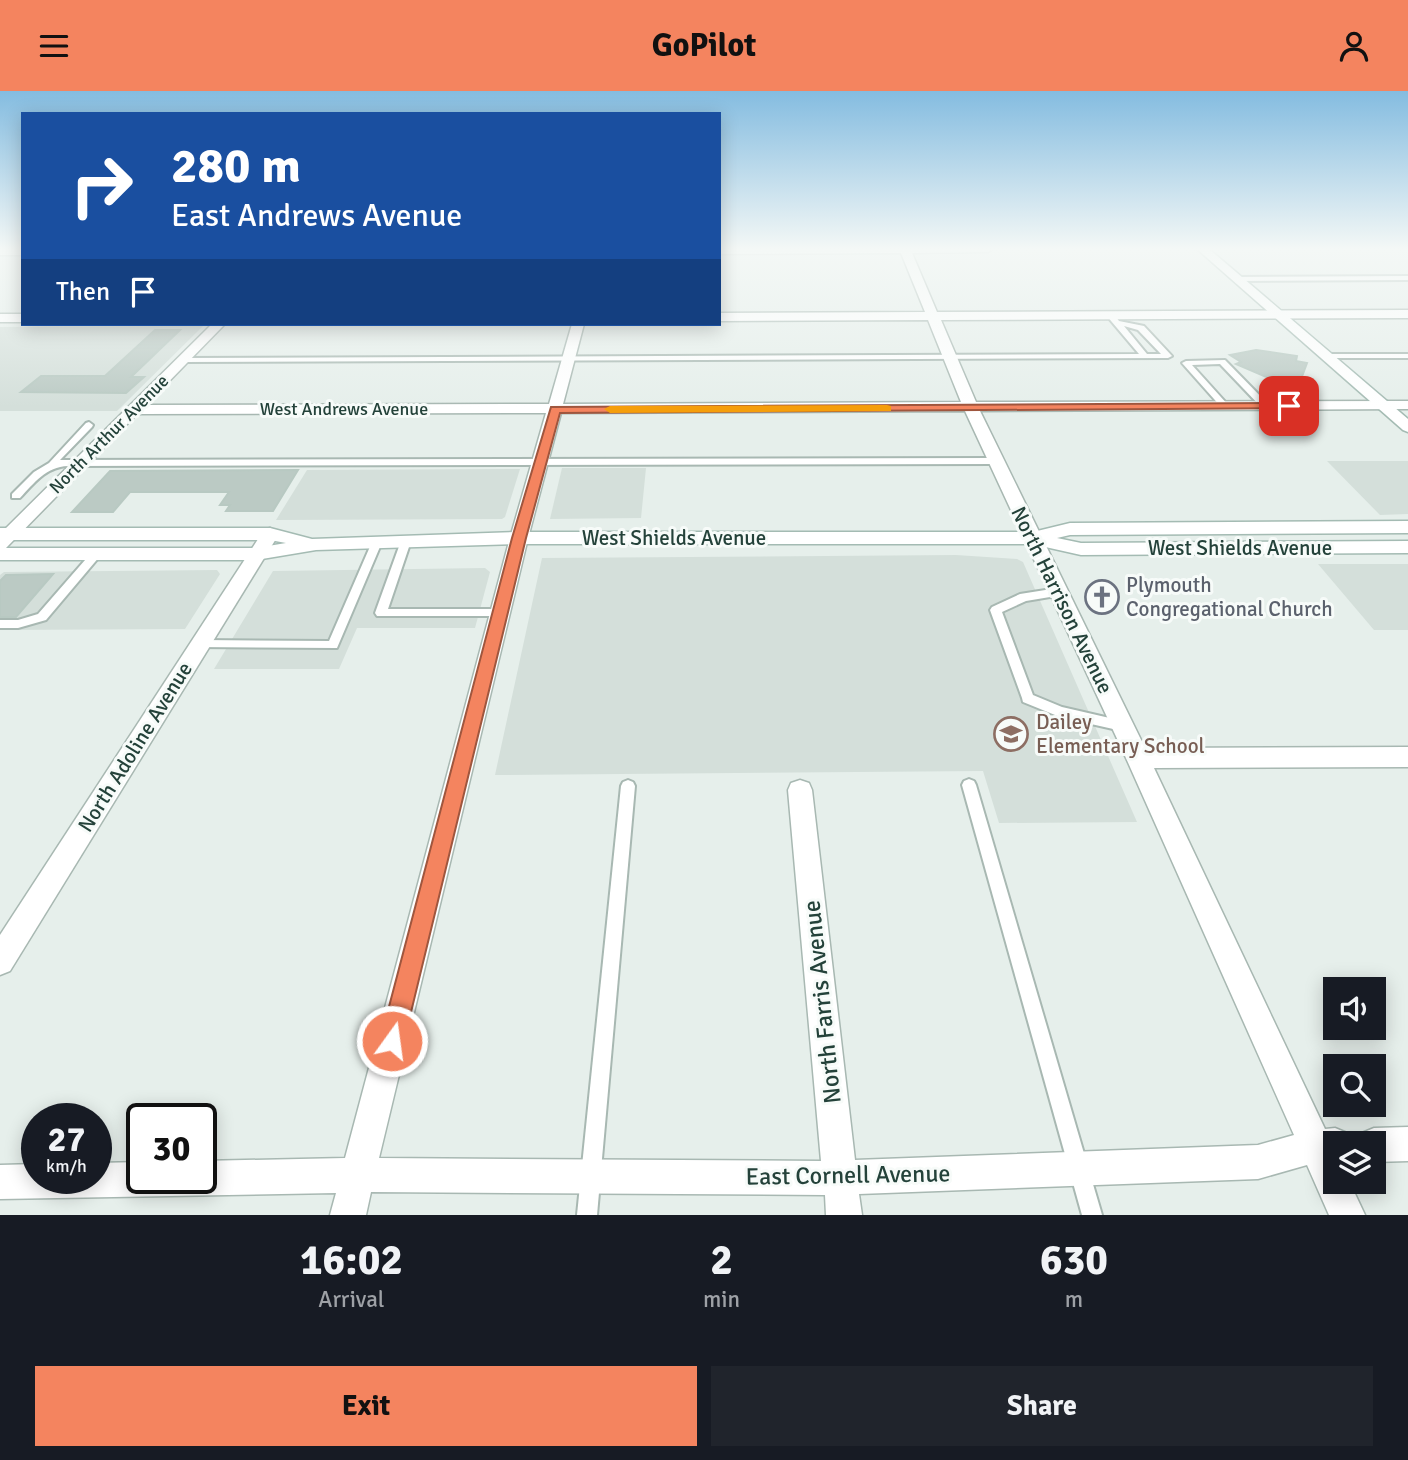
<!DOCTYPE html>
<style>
:root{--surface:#171b24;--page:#20242c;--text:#f1f3f6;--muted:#9ea1a6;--accent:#f4845f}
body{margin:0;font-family:Signika,sans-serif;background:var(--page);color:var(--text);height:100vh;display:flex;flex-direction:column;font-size:26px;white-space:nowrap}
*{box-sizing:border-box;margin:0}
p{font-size:23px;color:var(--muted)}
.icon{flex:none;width:38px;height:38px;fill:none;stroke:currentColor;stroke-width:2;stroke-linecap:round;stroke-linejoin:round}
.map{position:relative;height:1124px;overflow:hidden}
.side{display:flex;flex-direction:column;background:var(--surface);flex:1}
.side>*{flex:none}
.hud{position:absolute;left:21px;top:21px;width:700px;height:214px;border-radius:0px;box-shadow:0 4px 18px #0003;background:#1a4fa0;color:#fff;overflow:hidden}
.controls{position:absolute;left:1323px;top:886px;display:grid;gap:14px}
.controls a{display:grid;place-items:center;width:63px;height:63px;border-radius:0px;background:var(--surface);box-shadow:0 4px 18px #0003;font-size:35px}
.speed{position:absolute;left:21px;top:1012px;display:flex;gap:14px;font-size:35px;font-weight:700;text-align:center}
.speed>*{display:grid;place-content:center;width:91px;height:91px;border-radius:50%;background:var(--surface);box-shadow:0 4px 18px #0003;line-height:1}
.speed small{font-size:18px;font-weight:400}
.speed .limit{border:4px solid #111;border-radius:10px;background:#fff;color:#111}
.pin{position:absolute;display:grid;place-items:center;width:60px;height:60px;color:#fff;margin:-30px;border-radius:14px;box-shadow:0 4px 10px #0006}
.me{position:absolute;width:77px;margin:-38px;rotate:14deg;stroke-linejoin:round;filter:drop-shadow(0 0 5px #0008)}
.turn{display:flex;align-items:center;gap:24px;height:147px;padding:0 35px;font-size:32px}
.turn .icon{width:91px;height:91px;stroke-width:2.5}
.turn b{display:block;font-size:49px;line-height:60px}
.then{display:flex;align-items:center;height:66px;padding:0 35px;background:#0003;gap:14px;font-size:26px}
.eta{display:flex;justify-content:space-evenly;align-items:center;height:119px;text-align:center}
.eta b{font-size:42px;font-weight:700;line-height:49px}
.button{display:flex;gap:14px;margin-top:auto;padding:14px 35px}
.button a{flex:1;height:80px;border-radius:0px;background:var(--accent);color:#111;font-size:28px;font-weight:700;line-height:80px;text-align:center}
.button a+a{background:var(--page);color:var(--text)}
header{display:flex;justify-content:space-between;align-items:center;height:91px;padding:0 35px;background:var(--accent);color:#111;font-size:32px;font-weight:700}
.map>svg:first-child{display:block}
.built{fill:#d4dfda}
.building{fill:#bbcac4;stroke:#b8c9c2;stroke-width:2}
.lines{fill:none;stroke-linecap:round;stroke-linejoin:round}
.lane-casing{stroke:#a8b8b2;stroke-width:4}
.street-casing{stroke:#a8b8b2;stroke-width:3}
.secondary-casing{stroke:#a4bbb3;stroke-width:3}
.lane{fill:#fff;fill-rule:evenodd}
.street{fill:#fff;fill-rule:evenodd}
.secondary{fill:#fff;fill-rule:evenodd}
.route{fill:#f4845f;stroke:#9f563e;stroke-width:2}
.slow{fill:#f59e0b}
.labels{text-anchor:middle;stroke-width:6;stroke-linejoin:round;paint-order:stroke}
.far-street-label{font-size:18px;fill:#24423a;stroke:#f7fbf9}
.street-label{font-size:21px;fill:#24423a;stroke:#f7fbf9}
.worship-label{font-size:21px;fill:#5b616d;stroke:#f7fbf9;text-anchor:start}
.education-label{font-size:21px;fill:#785e54;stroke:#f7fbf9;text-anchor:start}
.near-street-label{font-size:24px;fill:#24423a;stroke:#f7fbf9}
</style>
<header><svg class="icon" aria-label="menu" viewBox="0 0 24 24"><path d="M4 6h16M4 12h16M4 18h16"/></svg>GoPilot<svg class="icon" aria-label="person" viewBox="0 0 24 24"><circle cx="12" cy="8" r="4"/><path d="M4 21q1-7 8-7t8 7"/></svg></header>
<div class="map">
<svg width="1408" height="1124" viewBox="0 0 1408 1124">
<rect width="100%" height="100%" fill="#e6efeb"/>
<g class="built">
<polygon points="203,235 117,320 0,320 0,236"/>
<polygon points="1327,370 1408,370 1408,423 1380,424"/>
<polygon points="562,377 646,377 641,427 550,428"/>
<polygon points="520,378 505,426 502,428 276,429 307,379"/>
<polygon points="956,464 1017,468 1023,471 1137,731 999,732 983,680 495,684 542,467"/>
<polygon points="1318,473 1408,473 1408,539 1374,539"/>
<polygon points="485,477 490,481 475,537 357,537 339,578 214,578 273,480"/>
<polygon points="217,479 220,483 185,538 0,539 0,484 4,481"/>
</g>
<g class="building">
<polygon points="155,239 180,239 131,286 144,286 126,302 21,301 41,285 105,285"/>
<polygon points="1256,259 1297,265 1296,270 1307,272 1297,299 1236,273 1241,271 1230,264"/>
<polygon points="298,379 273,420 226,420 230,414 220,414 229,401 130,401 113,421 72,421 110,380"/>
<polygon points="53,483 16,526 0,526 0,490 6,484"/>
</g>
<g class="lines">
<g class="lane-casing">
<g id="lane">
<polygon points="1408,185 1408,189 1236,190 1233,188 1236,186"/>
<path d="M1107,222H1113L1119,230L1144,235L1172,265L1168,267L182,271L178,269L182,267L1139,263L1106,224ZM1124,235L1138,239L1161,263H1147Z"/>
<rect x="1323" y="263" width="85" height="4"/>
<polygon points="1225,269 1268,313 1268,317 1262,317 1220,273 1192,274 1229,315 1222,317 1182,272 1186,270"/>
<path d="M89,331L93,334L92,336L60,369L996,367L1001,370L996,373L68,375C46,376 34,392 20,407H12V403L34,381L49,372L86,332Z"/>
<polygon points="406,447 411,450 388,518 500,518 506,522 504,525 377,525 375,522 401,450"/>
<polygon points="377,448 382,451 337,557 196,556 194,553 200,549 329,550 372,451"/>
<polygon points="96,460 101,463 100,465 46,529 18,537 0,537 0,529 18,529 38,523 92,461"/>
<polygon points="1058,497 1064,501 1062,504 1026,510 1002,521 1033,604 1062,616 1127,631 1129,635 1127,639 1122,640 1060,626 1023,611 1022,607 990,519 992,516 1020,503"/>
<polygon points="969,688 974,690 976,694 1102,1124 1082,1124 962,694 964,690"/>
<polygon points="628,689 633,691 635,695 597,1124 577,1124 621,695 623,691"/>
</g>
</g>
<g class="street-casing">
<g id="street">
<rect x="0" y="158" width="23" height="6"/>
<path d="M719,158H993L988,161L912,162L937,221L1408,219V227L941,229L976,311L1408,310V318L980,320L1145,657L1408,656V676L1154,677L1325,1038L1335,1037L1347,1042L1351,1052H1335V1090H1349L1365,1124H1329L1307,1074L1258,1088L859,1103L862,1124H826L825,1104L371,1101L366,1124H330L336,1102L0,1108V1074L37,1073V1087H96V1072L142,1071V1087H201V1070L345,1067L510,447L546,322L137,323L6,457L0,459V443L212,233H225L146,314L549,313L572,233H584L563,313L961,311L928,229L719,230V222L925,221L901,162L719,163ZM965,320L1126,667L1294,1044L1258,1054L855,1069L812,699L809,692L800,689L791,692L788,699L821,1070L379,1067L528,447L561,322Z"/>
<rect x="0" y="223" width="23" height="8"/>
<polygon points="270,437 279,443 10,880 0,884 0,844 264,439"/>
<polygon points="1408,1036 1408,1070 1374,1071 1374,1052 1358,1052 1362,1042 1374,1037"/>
</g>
</g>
<g class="secondary-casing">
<g id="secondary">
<polygon points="1197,158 1209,158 1408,328 1408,341 1403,339"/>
<polygon points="1408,430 1408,442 1070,444 1057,447 1081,452 1408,450 1408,462 1081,464 1032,453 519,453 316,459 256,469 0,469 0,457 256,457 286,452 270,449 0,449 0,437 270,437 312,448 519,441 1033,441 1070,432"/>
</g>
</g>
<use href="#lane" class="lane"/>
<use href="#street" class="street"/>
<use href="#secondary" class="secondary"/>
</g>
<linearGradient id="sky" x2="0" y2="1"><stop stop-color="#84bce0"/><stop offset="0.5" stop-color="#f4f8f6"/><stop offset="1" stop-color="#f4f8f6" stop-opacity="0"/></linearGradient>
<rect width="1408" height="316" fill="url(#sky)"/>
<polygon class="route" points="1289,312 1292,313 1292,317 560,322 526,447 404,950 400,958 392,961 384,958 380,950 512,447 551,316"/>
<polygon class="slow" points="887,314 891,315 891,320 610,322 604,318 610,315"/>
<defs>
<g id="church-ring" transform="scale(1.75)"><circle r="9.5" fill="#f7fbf9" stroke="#6b7280" stroke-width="1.5"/><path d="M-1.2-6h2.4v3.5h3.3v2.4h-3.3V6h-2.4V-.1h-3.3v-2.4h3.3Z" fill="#6b7280"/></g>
<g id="school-ring" transform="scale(1.75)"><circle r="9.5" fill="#f7fbf9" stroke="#8d6e63" stroke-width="1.5"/><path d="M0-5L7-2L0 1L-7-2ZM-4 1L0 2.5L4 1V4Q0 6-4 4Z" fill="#8d6e63"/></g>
</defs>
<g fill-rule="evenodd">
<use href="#church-ring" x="1102" y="506"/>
<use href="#school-ring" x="1011" y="643"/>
</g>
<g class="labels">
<g class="far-street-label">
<text x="344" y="324">West Andrews Avenue</text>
<text transform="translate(109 343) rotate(-45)" y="6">North Arthur Avenue</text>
</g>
<g class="street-label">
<text x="674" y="454">West Shields Avenue</text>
<text x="1240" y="464">West Shields Avenue</text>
<text transform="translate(1062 509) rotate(64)" y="7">North Harrison Avenue</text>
<text transform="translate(135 656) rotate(-58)" y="7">North Adoline Avenue</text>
</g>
<g class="worship-label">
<text x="1126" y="501">Plymouth<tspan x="1126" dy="24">Congregational Church</tspan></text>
</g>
<g class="education-label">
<text x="1036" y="638">Dailey<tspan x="1036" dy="24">Elementary School</tspan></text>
</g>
<g class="near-street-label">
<text transform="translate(822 911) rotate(-96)" y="8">North Farris Avenue</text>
<text transform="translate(848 1084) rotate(-1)" y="8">East Cornell Avenue</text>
</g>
</g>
</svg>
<div class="controls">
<a><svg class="icon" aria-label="sound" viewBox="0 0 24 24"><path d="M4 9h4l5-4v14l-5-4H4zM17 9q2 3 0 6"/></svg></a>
<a><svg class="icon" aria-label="search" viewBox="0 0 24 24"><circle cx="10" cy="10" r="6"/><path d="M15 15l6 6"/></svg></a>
<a><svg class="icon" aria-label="layers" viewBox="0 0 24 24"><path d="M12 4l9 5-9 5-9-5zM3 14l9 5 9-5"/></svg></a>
</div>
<div class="speed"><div>27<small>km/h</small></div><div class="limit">30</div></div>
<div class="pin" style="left:1289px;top:315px;background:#d93025"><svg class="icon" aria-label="arrive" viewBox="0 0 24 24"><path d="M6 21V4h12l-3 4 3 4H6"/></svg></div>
<svg class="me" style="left:392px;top:950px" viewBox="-20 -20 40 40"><circle r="17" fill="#f4845f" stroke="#fff" stroke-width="3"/><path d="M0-11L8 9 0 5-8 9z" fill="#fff"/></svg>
<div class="hud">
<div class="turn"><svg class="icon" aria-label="right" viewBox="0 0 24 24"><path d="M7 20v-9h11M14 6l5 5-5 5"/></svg><div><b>280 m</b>East Andrews Avenue</div></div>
<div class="then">Then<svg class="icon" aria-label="arrive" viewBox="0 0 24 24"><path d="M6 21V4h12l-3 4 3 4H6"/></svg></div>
</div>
</div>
<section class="side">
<div class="eta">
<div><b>16:02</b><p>Arrival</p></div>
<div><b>2</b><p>min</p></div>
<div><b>630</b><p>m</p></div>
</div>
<div class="button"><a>Exit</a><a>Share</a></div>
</section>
